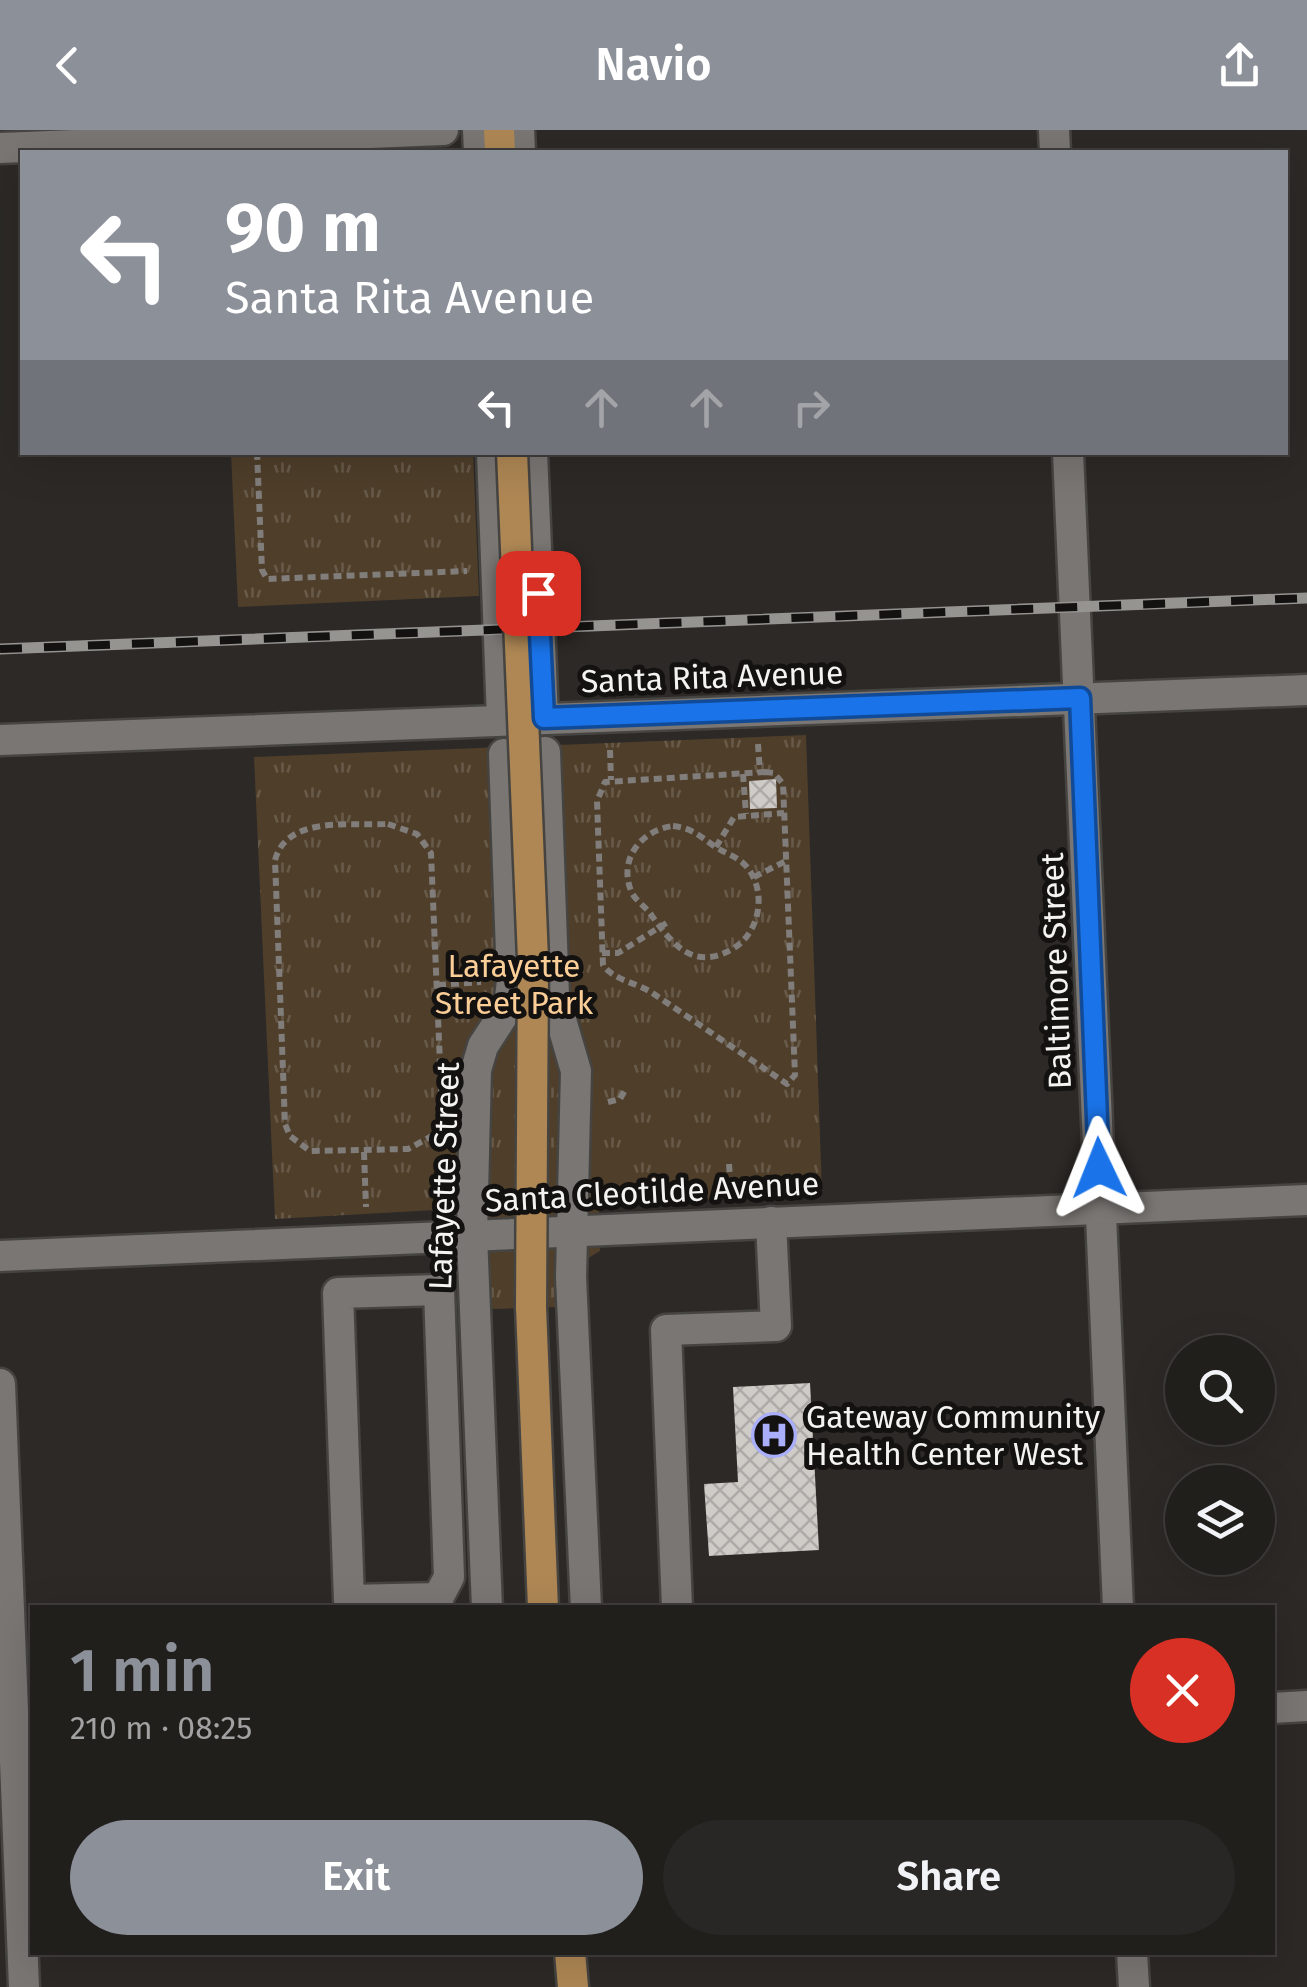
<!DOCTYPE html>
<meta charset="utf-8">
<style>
:root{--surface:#211f1c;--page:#292725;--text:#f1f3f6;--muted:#a2a2a3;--line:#3e3d3b;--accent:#8c9099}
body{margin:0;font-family:"Fira Sans",sans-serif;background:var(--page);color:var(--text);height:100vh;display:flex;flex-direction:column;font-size:38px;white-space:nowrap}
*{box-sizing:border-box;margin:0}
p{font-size:32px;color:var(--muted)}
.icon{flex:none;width:55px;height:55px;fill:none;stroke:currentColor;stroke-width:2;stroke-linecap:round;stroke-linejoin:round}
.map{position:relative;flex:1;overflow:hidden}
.details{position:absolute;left:30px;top:1475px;width:1245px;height:350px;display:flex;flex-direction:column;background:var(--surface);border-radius:0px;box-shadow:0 10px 40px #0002,0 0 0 2px var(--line)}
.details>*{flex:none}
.banner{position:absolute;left:20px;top:20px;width:1268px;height:305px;border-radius:0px;box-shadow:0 10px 40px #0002,0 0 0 2px var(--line);background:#8c9099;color:#fff;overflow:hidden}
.buttons{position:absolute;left:1165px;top:1205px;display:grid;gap:20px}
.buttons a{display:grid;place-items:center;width:110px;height:110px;border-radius:50%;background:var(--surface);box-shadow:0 10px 40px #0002,0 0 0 2px var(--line);font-size:50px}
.pin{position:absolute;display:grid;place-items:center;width:85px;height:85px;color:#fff;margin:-42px;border-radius:20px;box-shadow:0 5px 15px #0006}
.me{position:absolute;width:110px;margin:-55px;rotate:358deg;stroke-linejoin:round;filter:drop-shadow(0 0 8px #0008)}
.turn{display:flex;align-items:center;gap:35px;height:210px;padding:0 40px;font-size:45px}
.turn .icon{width:130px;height:130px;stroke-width:2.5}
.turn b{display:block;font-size:70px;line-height:85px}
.lanes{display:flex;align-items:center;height:95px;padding:0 40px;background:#0003;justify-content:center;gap:50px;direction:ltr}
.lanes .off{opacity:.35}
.round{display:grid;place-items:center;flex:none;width:105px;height:105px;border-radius:52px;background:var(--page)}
.overview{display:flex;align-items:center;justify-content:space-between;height:170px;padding:0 40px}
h1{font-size:60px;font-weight:600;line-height:75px;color:var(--accent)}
.button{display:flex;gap:20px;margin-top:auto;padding:20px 40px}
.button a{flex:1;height:115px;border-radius:60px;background:var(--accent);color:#fff;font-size:40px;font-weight:600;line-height:115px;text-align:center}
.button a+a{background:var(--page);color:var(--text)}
header{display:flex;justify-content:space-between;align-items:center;height:130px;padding:0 40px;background:var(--accent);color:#fff;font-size:45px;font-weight:600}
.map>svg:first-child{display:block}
.park{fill:url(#park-tufts)}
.building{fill:url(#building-cross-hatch)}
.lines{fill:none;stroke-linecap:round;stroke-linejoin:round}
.minor-casing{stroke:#464441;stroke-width:35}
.major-casing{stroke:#464441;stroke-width:35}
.path{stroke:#807d7b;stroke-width:6;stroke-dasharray:8 5;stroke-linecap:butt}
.minor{stroke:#797673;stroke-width:30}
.major{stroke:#ae8754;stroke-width:30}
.rail-casing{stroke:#969491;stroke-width:11}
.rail{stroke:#131211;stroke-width:8;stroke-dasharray:22;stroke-linecap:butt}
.major-bridge-casing{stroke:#464441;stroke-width:35;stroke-linecap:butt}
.major-bridge{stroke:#ae8754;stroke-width:30}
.route-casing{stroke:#114b97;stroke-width:25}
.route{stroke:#1a73e8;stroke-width:18}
.labels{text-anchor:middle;stroke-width:10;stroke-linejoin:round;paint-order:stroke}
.street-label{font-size:32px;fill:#f5f3f1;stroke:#131211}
.park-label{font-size:32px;fill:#fbcd97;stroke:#131211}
.poi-label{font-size:32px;fill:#f5f3f1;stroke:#131211;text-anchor:start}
</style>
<header><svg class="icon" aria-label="back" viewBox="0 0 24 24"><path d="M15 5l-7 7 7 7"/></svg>Navio<svg class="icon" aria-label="share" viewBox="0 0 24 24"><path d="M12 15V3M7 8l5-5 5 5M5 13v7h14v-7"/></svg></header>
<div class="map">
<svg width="1307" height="1857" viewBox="0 0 1307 1857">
<defs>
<pattern id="park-tufts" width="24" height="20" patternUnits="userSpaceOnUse" patternTransform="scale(2.5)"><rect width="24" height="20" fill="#4e3e2a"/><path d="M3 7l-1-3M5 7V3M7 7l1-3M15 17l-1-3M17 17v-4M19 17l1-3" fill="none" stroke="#685a49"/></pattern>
<pattern id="building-cross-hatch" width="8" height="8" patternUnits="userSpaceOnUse" patternTransform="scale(2.5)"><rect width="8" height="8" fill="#cfcbc7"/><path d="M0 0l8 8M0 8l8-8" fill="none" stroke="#aeaaa7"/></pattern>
</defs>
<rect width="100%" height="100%" fill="#2c2926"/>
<g class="park">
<polygon points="231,323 473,323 479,466 238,477"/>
<polygon points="806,605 822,1064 599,1075 600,1121 585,1130 558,1177 492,1179 500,1477 472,1477 461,1153 458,1137 447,1130 438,1129 436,1080 275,1089 254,627"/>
</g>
<g class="building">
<polygon points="776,649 777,678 750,679 749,651"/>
<polygon points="810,1253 819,1420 709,1426 704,1354 738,1352 733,1257"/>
</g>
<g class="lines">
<g class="minor-casing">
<g id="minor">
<polyline points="478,0 479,22"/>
<polyline points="519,0 520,22"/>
<polyline points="1054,0 1055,22"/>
<polyline points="0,18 443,0"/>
<polyline points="492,322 502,589"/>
<polyline points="532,322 543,588"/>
<polyline points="1068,322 1118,1478"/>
<polyline points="0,610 1307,560"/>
<polyline points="545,622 554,866 576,941 571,1147 586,1478"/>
<polyline points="0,1126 1307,1070"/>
<polyline points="0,1254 24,1857"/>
<polyline points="438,1468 349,1470 338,1163 439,1160 449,1447 438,1468 438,1478"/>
<polyline points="487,1478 472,1105 476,940 483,916 509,876 512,851 504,624"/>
<polyline points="677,1478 666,1200 776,1196 771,1092"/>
<polyline points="1272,1578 1307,1576"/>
<polyline points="1132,1822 1134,1857"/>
</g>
</g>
<g class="major-casing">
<g id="major">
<polyline points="499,0 500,22"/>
<polyline points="531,1177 543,1478"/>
<polyline points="570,1822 573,1857"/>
</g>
</g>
<g class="path">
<polyline points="257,322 262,440 267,449 467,441"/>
<polyline points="758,614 760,643"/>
<polyline points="610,620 611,650"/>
<path d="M765,642L774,643L783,654L795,945L787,954L651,862C636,853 612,849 603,835L597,671L605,652Z"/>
<polyline points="743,644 746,684"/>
<path d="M388,694L417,704L431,723L442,981L432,1006L408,1019L310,1021L290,1006L285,994L275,730C287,685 352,696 388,694Z"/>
<path d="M673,696C691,698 699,705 714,716C724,723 737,726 746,736C767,760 761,801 734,818C694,842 673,815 652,786C646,777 637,772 632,763C617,730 641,700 673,696Z"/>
<polyline points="716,717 734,687 784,683"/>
<polyline points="754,747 786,731"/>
<polyline points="602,823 618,823 668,792"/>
<polyline points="438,855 481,852"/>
<polyline points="608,972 620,969 625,960"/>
<polyline points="364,1022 366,1077"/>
<polyline points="729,1034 731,1063"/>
</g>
<use href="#minor" class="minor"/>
<use href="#major" class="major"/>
<g class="rail-casing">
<polyline id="rail" points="0,519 1307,468"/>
</g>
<use href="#rail" class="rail"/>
<g class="major-bridge-casing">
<polyline id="major-bridge" points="512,322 533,829 531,1177"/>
</g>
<use href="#major-bridge" class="major-bridge"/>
</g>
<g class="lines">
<g class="route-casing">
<polyline id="route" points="538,463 544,588 1080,568 1099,1038"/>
</g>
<use href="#route" class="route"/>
</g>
<defs>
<g id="hospital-ring" transform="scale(2.25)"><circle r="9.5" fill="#131211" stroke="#aaaffb" stroke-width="1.5"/><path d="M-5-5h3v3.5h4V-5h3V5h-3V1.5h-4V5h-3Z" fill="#aaaffb"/></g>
</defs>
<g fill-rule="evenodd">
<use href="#hospital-ring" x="774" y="1305"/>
</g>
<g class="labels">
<g class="street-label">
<text transform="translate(712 547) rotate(-2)" y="11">Santa Rita Avenue</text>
<text transform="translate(1056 841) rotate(-92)" y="11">Baltimore Street</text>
<text transform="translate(444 1046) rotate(-88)" y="11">Lafayette Street</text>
<text transform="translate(652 1062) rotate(-3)" y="11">Santa Cleotilde Avenue</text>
</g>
<g class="park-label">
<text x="514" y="847">Lafayette<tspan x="514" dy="37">Street Park</tspan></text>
</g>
<g class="poi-label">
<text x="806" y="1298">Gateway Community<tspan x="806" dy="37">Health Center West</tspan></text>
</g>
</g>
</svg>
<div class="buttons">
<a><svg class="icon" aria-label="search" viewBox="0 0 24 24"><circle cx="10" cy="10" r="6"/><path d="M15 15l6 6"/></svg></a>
<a><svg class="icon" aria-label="layers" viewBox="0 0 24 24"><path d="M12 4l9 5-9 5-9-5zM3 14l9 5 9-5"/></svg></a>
</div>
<div class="pin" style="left:538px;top:463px;background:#d93025"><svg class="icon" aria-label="arrive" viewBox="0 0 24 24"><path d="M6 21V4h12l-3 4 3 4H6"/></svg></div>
<svg class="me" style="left:1099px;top:1038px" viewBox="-20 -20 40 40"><path d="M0-17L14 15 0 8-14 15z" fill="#1a73e8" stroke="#fff" stroke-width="4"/></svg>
<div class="banner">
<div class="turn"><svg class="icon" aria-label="left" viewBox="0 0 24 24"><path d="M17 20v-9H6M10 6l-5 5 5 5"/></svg><div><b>90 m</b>Santa Rita Avenue</div></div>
<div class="lanes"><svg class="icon" aria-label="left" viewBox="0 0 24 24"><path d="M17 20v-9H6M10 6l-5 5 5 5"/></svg><svg class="icon off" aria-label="ahead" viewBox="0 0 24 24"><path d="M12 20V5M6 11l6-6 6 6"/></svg><svg class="icon off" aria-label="ahead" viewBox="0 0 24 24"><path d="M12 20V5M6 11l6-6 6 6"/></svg><svg class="icon off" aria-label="right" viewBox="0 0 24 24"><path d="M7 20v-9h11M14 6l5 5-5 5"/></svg></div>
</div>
<section class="details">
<div class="overview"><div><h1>1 min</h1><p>210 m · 08:25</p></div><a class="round" style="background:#d93025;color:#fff"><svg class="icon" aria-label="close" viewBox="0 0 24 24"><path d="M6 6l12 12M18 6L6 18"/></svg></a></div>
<div class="button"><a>Exit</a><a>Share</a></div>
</section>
</div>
